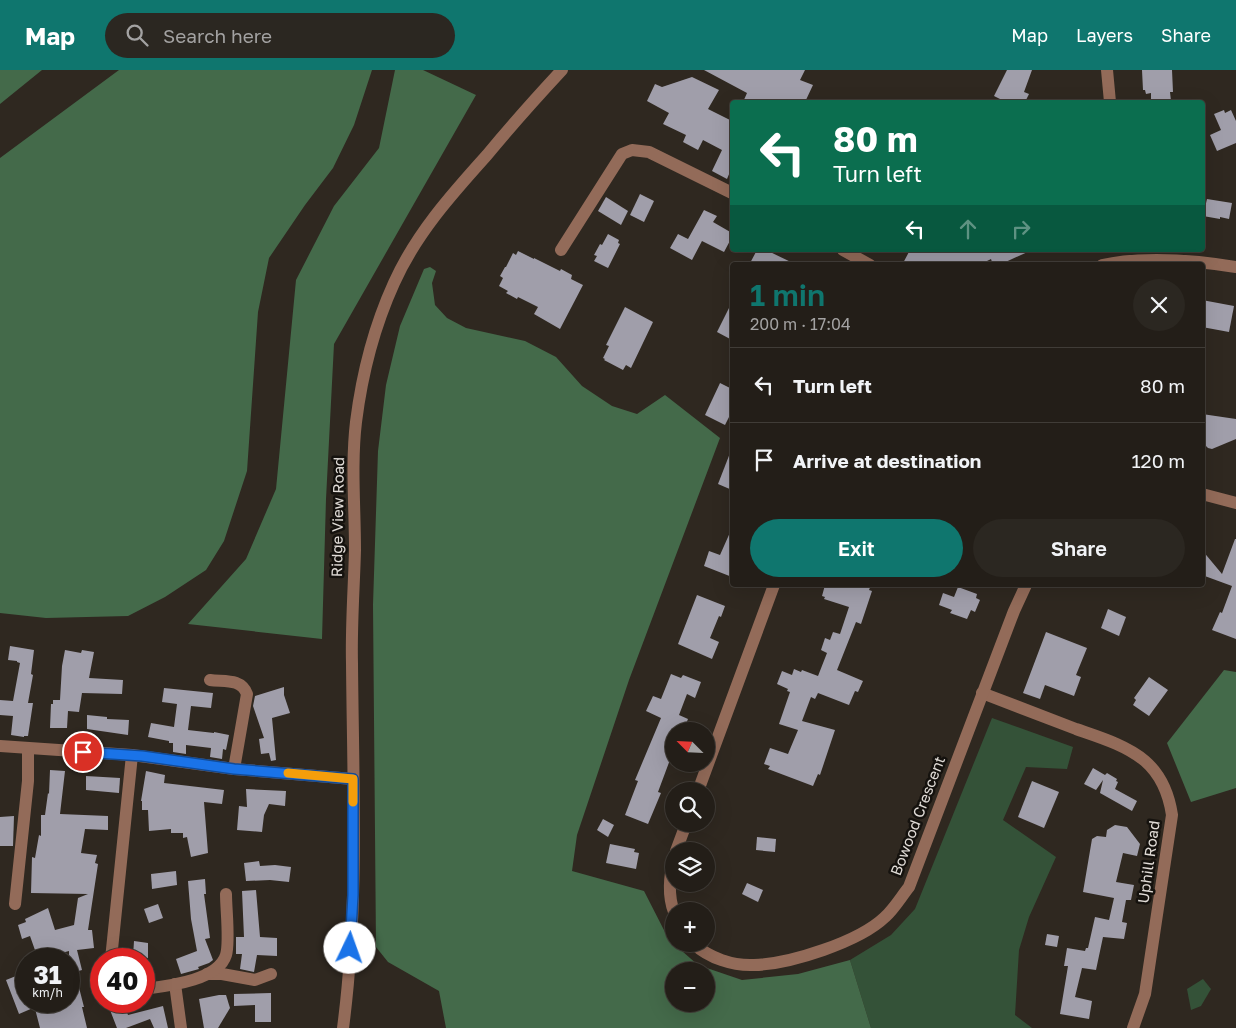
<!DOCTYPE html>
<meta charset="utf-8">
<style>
:root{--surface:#231e18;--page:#2b2721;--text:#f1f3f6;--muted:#a3a2a2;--line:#403c37;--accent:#0f766e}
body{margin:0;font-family:"Golos Text",sans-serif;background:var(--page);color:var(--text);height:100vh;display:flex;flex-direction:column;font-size:19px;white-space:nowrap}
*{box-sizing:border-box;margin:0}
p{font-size:16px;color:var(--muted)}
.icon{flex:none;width:28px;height:28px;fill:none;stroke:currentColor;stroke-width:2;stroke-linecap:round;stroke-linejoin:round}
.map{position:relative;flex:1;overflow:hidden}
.panel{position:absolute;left:730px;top:192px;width:475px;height:325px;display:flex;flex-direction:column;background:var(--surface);border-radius:5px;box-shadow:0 5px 20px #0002,0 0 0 1px var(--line)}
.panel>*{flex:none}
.hud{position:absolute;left:730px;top:30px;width:475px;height:152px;border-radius:5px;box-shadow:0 5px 20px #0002,0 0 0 1px var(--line);background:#0b6e4f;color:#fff;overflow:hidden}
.needle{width:32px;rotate:294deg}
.controls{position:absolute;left:665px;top:652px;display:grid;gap:10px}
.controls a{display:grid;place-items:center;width:50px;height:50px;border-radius:50%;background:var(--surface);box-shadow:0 5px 20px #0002,0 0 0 1px var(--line);font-size:25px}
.speed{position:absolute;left:15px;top:878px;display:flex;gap:10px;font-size:25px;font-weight:700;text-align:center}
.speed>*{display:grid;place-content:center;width:65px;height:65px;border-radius:50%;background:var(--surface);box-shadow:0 5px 20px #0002,0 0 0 1px var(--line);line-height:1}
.speed small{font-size:12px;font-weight:400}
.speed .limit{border:8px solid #d22;background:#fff;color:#111}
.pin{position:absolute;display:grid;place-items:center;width:42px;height:42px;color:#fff;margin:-21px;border:2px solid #fff;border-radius:50%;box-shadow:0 1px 5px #0007}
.me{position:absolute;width:55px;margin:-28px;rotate:3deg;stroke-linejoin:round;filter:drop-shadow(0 0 4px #0008)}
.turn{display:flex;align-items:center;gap:18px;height:105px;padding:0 20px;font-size:22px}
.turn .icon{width:65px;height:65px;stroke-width:2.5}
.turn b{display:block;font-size:35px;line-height:42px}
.lanes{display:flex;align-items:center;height:48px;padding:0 20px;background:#0003;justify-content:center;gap:25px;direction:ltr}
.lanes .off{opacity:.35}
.round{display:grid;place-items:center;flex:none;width:52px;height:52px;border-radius:26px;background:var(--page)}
.summary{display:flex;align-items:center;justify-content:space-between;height:85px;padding:0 20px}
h1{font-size:30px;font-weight:600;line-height:38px;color:var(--accent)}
.action{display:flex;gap:10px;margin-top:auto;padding:10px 20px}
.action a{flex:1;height:58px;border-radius:30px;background:var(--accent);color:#fff;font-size:20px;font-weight:600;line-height:58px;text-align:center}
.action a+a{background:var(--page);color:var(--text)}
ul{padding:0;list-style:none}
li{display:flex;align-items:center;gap:15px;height:75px;padding:0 20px;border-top:1px solid var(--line)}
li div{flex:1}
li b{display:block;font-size:19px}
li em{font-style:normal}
header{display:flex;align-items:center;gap:30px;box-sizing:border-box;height:70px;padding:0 25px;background:var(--accent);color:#fff}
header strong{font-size:24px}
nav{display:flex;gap:28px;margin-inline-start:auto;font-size:18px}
.search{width:350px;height:45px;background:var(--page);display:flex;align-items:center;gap:12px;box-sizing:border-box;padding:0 18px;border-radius:28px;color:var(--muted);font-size:19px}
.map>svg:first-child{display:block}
.green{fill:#345238}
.forest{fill:#446a4a;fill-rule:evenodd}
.building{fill:#a09eaa}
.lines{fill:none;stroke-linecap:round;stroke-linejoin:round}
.minor{stroke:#936b59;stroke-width:12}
.route-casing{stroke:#114b97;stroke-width:12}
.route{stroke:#1a73e8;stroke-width:9}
.slow{stroke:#f59e0b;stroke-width:9}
.labels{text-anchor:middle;stroke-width:5;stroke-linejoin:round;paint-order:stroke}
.street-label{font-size:15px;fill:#e1dcd7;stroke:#15120e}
</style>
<header>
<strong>Map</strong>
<div class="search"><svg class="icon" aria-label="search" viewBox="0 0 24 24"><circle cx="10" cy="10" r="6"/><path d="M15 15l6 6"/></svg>Search here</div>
<nav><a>Map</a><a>Layers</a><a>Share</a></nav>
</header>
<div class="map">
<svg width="1236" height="958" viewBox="0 0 1236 958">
<rect width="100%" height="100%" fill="#2f2820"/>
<g class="green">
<polygon points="992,648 1073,677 1067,699 1026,697 1003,750 1056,787 1029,847 1019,880 1015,945 1032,958 871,958 850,890 891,865 915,839"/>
<polygon points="1203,909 1211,919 1201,936 1191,940 1187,919"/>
</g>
<g class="forest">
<polygon points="0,0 42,0 0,34"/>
<polygon points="119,0 372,0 354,55 333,98 305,135 269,188 258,242 247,401 224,471 206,500 165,527 128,546 46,548 0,543 0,88"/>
<polygon points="395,0 423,0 476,25 334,274 326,429 322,569 188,554 246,489 276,419 296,210 334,136 379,78"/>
<path d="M430,197L436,201L432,213L435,235L447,248L466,258L525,271L556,287L582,316L612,336L637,344L665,325L720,368L629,610L577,765L572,801L644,821L667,866L674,874L698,895L742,910L798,904L850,890L871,958H446L439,921L388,892L376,877L373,535L378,381L386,315L400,256L424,199ZM674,901H706V934H674Z"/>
<polygon points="1224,600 1236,602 1236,718 1191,732 1167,673"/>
</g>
<g class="building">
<polygon points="704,0 805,0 800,10 813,15 805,32 743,32 747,23"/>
<polygon points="1007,0 1032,0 1024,22 1029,24 1025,32 1006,32 994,26"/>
<polygon points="1142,0 1172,0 1173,22 1170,22 1171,31 1151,32 1151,23 1146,24 1145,20 1143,20"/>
<polygon points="692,7 719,20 708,39 732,51 732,97 727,109 712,101 722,80 703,70 698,80 683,72 686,65 663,54 669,43 647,31 655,14 662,17"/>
<polygon points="1224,40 1225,43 1231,40 1236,51 1236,73 1217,81 1210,65 1221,60 1214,44"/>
<polygon points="640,124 654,131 644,152 630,145"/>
<polygon points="606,127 628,141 621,155 598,141"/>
<polygon points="1207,129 1232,133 1229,149 1220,147 1220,149 1203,146"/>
<polygon points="704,140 717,146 713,152 732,163 732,167 724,182 702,171 692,190 670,178 678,164 688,169"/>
<polygon points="608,164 619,170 618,173 620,174 608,198 594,191 597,186 594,185 600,174 602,175"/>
<polygon points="757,180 766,180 797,195 749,195"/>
<polygon points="910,180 1032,180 999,195 993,195 991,189 979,195 902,195"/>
<polygon points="518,181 534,189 534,188 560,201 561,199 572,205 571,209 583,215 560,259 534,244 538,237 518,227 517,229 506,223 508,221 499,216 503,208 500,206 505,197 506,197 513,183 516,185"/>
<polygon points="1202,230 1234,236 1229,262 1202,257"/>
<polygon points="732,232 732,270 717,262"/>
<polygon points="625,237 653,252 631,298 626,295 623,300 604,290 605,289 603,288 609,276 606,275"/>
<polygon points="720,313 732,319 732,341 725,355 705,345"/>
<polygon points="1202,344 1236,349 1236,369 1212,379 1208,378 1202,372"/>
<polygon points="732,378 732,420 718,414"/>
<polygon points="732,458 732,507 704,496 709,481 720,485"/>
<polygon points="1235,469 1236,469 1236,569 1212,560 1220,542 1222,543 1232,516 1202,505 1202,480 1222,504"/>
<polygon points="825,515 871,515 869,520 872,521 861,554 856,552 837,600 863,611 858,622 855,621 849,635 818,623 815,629 811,627 802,651 835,660 820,705 818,704 813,716 768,699 770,696 764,694 770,678 788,684 798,660 779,654 790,622 787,621 788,619 777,614 782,601 792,605 794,599 801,602 802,600 818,606 827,583 821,580 825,568 830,570 833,562 840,564 849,537 824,529 825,527 822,526"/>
<polygon points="958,517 977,524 976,528 980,530 975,542 971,540 967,549 950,543 952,540 939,535 943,523 954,527"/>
<polygon points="697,525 725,536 721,547 719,546 710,568 719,572 712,589 678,574"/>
<polygon points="1108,539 1126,547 1119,566 1101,558"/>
<polygon points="1046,562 1087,578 1076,605 1081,607 1074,626 1045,615 1040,629 1023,623"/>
<polygon points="10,576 34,580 31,604 33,605 28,633 33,633 28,666 24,666 24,667 11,665 13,646 0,645 0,630 13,631 20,593 17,592 17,591 8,590"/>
<polygon points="65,580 81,583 82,580 94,582 89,608 123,610 122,624 82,623 79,642 68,641 67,658 50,658 51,634 53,634 53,630 60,630 62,596"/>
<polygon points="671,604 681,608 683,605 701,612 695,628 687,624 679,645 688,649 683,661 674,657 674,679 658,722 661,723 648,754 625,745 638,711 635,710 661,648 646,641 653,626 661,629"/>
<polygon points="1149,607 1168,620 1149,646 1133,635 1136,630 1134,628"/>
<polygon points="284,617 284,625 290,643 272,648 276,690 271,691 269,683 261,684 259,669 264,668 253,636 255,626"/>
<polygon points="164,618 213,623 211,638 191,636 188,660 214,663 214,662 229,665 226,680 223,679 222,689 210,687 211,678 186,675 186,684 173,682 173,673 169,673 169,671 148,667 151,653 174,657 177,634 162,632"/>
<polygon points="87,645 107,647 107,649 129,650 128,665 87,659"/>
<polygon points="1093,698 1105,705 1107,703 1117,709 1116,711 1118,712 1115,719 1137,731 1132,741 1100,723 1103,710 1096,720 1084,714"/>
<polygon points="50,700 65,701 60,744 108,746 108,760 85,759 81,783 97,785 95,793 98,794 88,860 92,860 94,878 77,880 82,900 75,902 84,937 82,937 87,958 40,958 33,931 69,931 69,881 54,885 52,878 36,883 30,866 22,869 18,855 26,852 25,849 48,838 55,860 74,855 78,828 88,824 31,823 32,787 35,788 39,765 41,766 41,745 45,745 48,723 49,724"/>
<polygon points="146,701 165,705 164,713 224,720 222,734 204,732 208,783 191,787 187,767 183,768 183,763 171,763 171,759 149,761 148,740 142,740 142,731 141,731"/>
<polygon points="86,706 120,708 119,723 86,720"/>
<polygon points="1032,711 1059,722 1044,758 1018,747"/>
<polygon points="246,719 286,721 285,736 269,734 264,745 262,762 237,760 239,736 247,737"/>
<polygon points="14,746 13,776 0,776 0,747"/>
<polygon points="603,749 614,755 608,767 597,760"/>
<polygon points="1115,755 1127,757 1140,774 1137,786 1123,783 1116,812 1134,815 1131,830 1126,830 1122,852 1127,853 1124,869 1103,867 1096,900 1082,898 1075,927 1092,931 1089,949 1060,944 1068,896 1064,896 1067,878 1085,881 1086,878 1088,878 1095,847 1109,850 1114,828 1083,822 1092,769 1097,766 1106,767 1107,760"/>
<polygon points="757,767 776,769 775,782 756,780"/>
<polygon points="610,774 635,779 634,782 639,783 636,799 606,793"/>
<polygon points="259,791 260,796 275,795 291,797 289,812 270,810 246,811 244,793"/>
<polygon points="176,801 177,815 152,819 151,804"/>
<polygon points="205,809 206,824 204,824 210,868 205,869 213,890 209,893 198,897 199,899 181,904 176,889 197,881 191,849 188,811"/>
<polygon points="747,813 763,820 758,832 742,824"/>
<polygon points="256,820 260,867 277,868 277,886 257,885 254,902 240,899 242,884 236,884 236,867 244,867 242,821"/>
<polygon points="158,834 163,848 149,853 144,839"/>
<polygon points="1047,864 1059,866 1057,877 1045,875"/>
<polygon points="134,871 148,873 148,888 133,886"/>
<polygon points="26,902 26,931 31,931 33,938 19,944 6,910"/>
<polygon points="271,923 271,952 255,952 255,935 234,936 234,924"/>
<polygon points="219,925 226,925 230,938 218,958 204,958 199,929"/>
<polygon points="124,934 128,945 163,936 168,958 154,958 150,949 126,958 117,958 110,940"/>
</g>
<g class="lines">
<g class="minor">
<polyline points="1107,0 1110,32"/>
<polyline points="561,180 622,84 632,80 649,82 732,123"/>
<polyline points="843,180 870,195"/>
<path d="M1102,195C1145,186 1193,190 1236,197"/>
<polyline points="1202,424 1236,433"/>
<path d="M210,610C224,612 241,608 247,624L234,699"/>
<path d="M982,623C1014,635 1045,647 1076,659C1099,667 1126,675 1145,691C1161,705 1169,725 1172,745L1145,924L1133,958"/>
<polyline points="0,676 132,685 234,699 353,709"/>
<polyline points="698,721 774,515"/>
<polyline points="676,781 686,754"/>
<path d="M674,790C669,806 668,826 674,842"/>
<polyline points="15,834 28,711 28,679"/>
<path d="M694,874C709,888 733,896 754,895C790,894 859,872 885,847C894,839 901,827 909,817L1014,541L1026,515"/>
<polyline points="111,889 132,685"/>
<polyline points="207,904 222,904 255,910 271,904"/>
<polyline points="175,914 181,958"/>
<path d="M144,919C166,916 218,911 226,885C230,871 226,840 226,824"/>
<path d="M343,958C359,837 353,715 352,593C351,556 354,518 355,480C355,438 351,394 356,352C362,304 374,257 394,213C416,164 451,125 487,85C511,56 536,28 562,0"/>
</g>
</g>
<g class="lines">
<g class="route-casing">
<polyline id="route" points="83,682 142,686 234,699 353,709 353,825 350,878"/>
</g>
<use href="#route" class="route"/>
<polyline class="slow" points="288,703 353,709 353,732"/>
</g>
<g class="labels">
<g class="street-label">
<text transform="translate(338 447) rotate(-89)" y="5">Ridge View Road</text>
<text transform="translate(918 746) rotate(-69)" y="5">Bowood Crescent</text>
<text transform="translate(1149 792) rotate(-82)" y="5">Uphill Road</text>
</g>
</g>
</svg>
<div class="controls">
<a><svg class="needle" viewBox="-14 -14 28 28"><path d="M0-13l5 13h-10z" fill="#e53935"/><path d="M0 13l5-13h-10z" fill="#a3a2a2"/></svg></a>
<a><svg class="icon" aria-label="search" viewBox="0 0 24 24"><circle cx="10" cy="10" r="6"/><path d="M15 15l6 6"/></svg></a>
<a><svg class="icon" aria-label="layers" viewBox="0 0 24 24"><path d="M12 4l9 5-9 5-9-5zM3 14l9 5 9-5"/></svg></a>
<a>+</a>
<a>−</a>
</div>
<div class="speed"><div>31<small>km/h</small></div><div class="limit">40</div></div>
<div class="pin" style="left:83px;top:682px;background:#d93025"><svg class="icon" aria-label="arrive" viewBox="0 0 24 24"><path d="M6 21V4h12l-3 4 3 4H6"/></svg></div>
<svg class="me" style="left:350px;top:878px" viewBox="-20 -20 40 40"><circle r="19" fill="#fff"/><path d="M0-13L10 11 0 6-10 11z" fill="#1a73e8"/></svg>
<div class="hud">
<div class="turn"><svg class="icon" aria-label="left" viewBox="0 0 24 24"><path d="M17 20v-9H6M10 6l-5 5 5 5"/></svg><div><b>80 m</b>Turn left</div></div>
<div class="lanes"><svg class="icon" aria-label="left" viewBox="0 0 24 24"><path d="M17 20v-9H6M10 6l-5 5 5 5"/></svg><svg class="icon off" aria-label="ahead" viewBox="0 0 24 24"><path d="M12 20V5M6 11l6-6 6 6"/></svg><svg class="icon off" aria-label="right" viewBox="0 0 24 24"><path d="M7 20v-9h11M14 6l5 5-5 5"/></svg></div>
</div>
<section class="panel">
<div class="summary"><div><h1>1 min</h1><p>200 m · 17:04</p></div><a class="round"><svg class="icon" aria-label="close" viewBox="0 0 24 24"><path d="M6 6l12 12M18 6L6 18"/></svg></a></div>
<ul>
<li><svg class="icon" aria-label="left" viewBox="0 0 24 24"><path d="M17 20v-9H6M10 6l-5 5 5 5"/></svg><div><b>Turn left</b></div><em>80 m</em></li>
<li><svg class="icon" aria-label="arrive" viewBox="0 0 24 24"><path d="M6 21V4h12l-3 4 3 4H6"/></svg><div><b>Arrive at destination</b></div><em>120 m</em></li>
</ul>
<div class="action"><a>Exit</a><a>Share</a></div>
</section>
</div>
